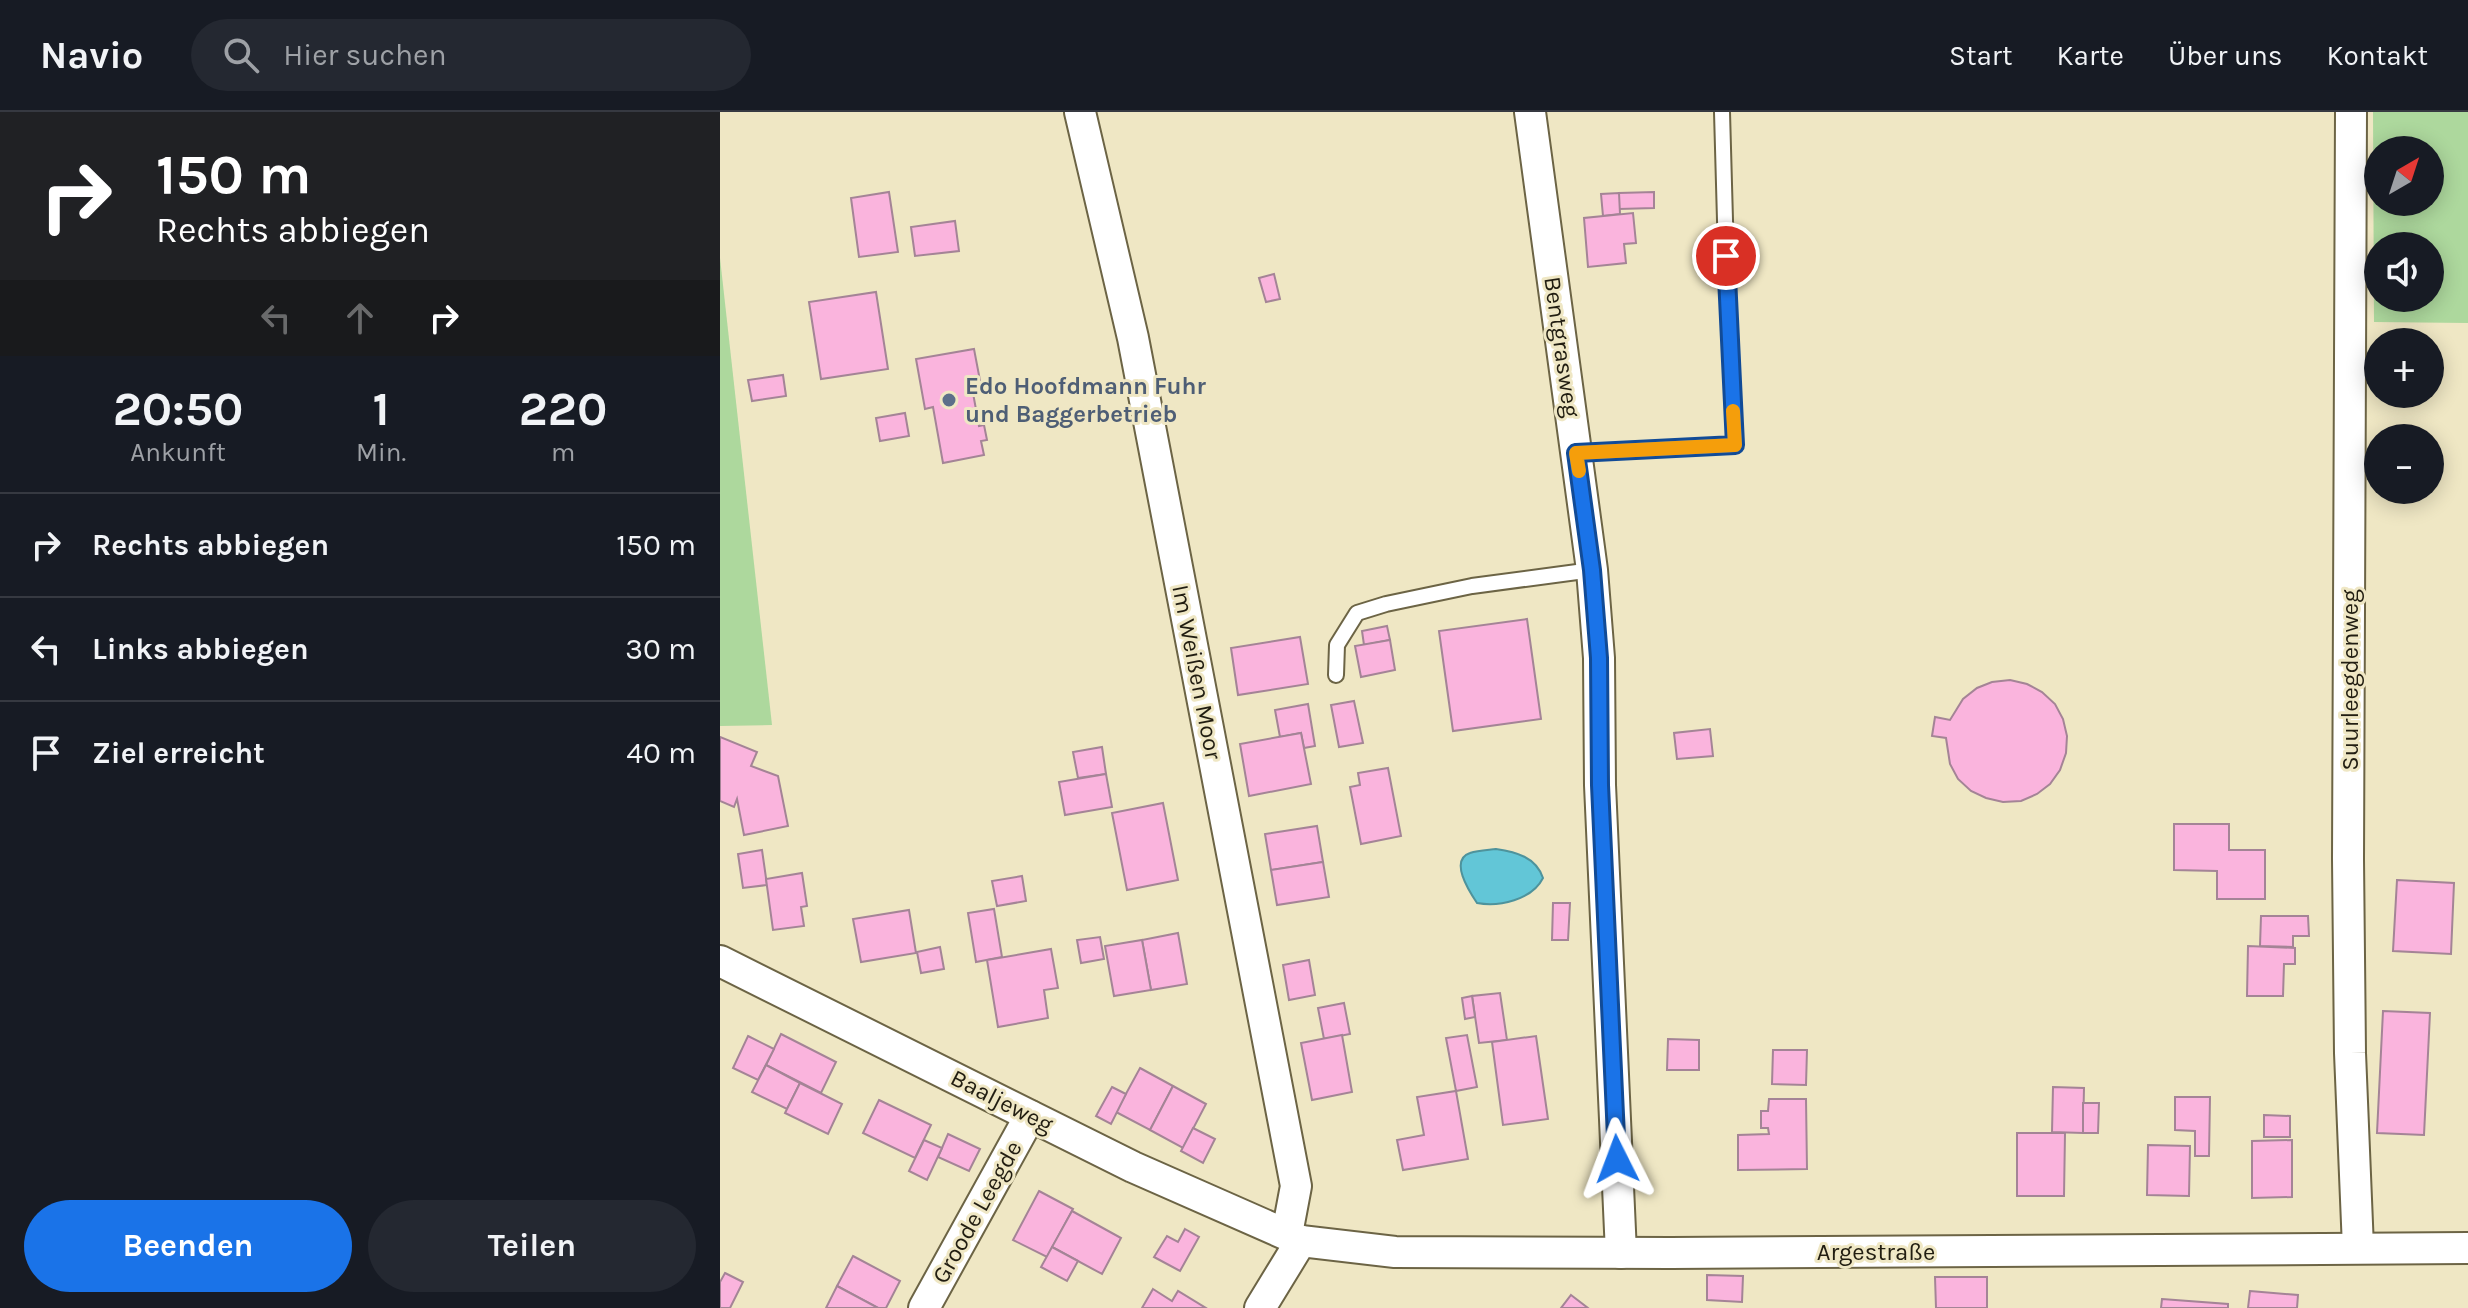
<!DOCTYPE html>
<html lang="de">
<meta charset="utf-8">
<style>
:root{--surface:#171b24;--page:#242831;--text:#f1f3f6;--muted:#9ea1a6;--line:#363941;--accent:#1a73e8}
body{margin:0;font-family:Karla,sans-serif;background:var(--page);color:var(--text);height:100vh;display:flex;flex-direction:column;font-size:30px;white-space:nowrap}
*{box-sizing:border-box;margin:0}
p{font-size:26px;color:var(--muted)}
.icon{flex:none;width:44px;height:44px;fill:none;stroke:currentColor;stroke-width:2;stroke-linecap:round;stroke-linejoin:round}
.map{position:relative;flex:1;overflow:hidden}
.panel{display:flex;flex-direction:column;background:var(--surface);width:720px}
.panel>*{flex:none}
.hud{background:#202124;color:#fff;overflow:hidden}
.needle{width:52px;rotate:39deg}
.buttons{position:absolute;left:1644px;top:24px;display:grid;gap:16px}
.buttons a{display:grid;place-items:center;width:80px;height:80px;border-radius:50%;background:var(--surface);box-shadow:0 4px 20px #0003;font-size:40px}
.pin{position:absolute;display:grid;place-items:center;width:68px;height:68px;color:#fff;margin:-34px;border:4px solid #fff;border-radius:50%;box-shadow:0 2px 8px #0007}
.me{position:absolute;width:88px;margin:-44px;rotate:357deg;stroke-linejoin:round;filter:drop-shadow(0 0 6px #0008)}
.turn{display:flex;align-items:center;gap:28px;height:168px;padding:0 24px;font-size:36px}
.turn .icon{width:104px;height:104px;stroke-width:2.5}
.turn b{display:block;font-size:56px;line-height:68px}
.lanes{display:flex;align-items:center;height:76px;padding:0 24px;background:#0003;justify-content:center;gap:40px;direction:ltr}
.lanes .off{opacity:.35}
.eta{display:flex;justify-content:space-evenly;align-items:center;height:136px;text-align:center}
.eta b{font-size:48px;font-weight:700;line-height:56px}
.button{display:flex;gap:16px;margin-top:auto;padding:16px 24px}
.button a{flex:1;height:92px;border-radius:48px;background:var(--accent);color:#fff;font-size:32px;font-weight:700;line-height:92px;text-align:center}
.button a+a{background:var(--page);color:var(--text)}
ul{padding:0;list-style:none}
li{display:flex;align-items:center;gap:24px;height:104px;padding:0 24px;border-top:2px solid var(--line)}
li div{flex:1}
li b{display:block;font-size:30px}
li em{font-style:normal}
header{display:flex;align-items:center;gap:48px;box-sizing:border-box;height:112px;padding:0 40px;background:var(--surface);border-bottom:2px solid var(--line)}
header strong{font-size:38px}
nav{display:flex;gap:44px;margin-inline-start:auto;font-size:28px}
.search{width:560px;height:72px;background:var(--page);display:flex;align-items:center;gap:20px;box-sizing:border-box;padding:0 28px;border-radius:44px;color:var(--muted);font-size:30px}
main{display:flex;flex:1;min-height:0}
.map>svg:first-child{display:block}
.green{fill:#add89d;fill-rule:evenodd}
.water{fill:#62c6d7;stroke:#4e939c;stroke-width:2}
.building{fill:#fab4dd;stroke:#a48496;stroke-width:2}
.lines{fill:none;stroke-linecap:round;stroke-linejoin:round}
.service-casing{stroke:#6c6445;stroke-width:18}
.minor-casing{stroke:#6c6445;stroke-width:34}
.service{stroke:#fff;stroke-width:14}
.minor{stroke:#fff;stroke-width:30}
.route-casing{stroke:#114b97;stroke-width:20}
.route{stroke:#1a73e8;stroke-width:14}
.slow{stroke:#f59e0b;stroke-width:14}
.service-dot{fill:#5c6f8a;stroke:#efe7c4;stroke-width:3}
.labels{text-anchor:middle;stroke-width:6;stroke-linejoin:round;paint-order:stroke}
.street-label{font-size:24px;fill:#211d11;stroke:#efe7c4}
.service-label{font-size:24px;font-weight:bold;fill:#4e5e75;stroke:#efe7c4;text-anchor:start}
</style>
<header>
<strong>Navio</strong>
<div class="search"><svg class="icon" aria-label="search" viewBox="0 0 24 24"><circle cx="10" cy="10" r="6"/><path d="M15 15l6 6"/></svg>Hier suchen</div>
<nav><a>Start</a><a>Karte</a><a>Über uns</a><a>Kontakt</a></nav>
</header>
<main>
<section class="panel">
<div class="hud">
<div class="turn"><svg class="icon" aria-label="right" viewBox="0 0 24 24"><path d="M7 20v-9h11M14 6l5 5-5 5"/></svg><div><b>150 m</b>Rechts abbiegen</div></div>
<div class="lanes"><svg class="icon off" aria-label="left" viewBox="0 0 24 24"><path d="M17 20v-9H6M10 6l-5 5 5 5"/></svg><svg class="icon off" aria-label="ahead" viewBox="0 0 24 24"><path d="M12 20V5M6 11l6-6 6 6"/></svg><svg class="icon" aria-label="right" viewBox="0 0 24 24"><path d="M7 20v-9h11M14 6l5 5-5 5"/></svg></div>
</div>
<div class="eta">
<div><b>20:50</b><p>Ankunft</p></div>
<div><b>1</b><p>Min.</p></div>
<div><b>220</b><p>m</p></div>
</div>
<ul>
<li><svg class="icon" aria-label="right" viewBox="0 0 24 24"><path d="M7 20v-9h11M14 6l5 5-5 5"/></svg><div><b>Rechts abbiegen</b></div><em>150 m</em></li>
<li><svg class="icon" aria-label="left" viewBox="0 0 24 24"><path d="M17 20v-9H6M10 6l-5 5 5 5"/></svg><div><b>Links abbiegen</b></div><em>30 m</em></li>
<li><svg class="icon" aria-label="arrive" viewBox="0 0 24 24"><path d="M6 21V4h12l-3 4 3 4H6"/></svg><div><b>Ziel erreicht</b></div><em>40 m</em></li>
</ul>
<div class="button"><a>Beenden</a><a>Teilen</a></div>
</section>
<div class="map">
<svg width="1748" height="1196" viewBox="0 0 1748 1196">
<rect width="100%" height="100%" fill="#efe7c4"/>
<g class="green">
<path d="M1653,0H1748V211L1654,210ZM1658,38H1710V90H1658ZM1658,134H1710V186H1658Z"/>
<polygon points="0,146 52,613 0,614"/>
</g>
<path class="water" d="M776,737C796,740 816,745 823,766C812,788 779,795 757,791C749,779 729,748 750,741C758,738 768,738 776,737Z"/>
<g class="building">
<polygon points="169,80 178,140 139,145 131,86"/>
<polygon points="934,80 934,96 899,97 899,81"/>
<polygon points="899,81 900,102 883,104 881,82"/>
<polygon points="913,101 916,131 904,132 906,151 868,155 864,106"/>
<polygon points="235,109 239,139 195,144 191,115"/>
<polygon points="554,162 560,187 546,190 539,166"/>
<polygon points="156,180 168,257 101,267 89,190"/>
<polygon points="254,237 262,279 253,281 259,314 264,313 267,328 261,329 264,343 223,351 213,295 205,297 196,247"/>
<polygon points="63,263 66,284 32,289 28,268"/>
<polygon points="185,301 189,324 160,329 156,306"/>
<polygon points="807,507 821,607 733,619 719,519"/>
<polygon points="667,514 670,528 644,533 642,519"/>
<polygon points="580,525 588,572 518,583 511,536"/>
<polygon points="670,528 675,558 641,565 635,534"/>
<polygon points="1290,568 1307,572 1322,580 1335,592 1343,607 1347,624 1346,641 1340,658 1330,672 1317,682 1301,689 1283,690 1266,686 1251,679 1238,667 1230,652 1226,626 1212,624 1215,605 1230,608 1243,587 1257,576 1272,570"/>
<polygon points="634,589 643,631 619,635 611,593"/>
<polygon points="588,592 595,634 584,636 581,621 560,625 555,598"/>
<polygon points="990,617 993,644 957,647 954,621"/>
<polygon points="581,621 591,672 529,684 520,632"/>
<polygon points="0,625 37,640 31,654 58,664 68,714 24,723 17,687 14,695 0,689"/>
<polygon points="382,635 386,662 358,666 353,640"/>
<polygon points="668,656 681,724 641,732 630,675 640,673 638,661"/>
<polygon points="386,662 392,695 345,703 339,670"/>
<polygon points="443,691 458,768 407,778 392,701"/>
<polygon points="1454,712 1509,712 1509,738 1545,738 1545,787 1497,787 1497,759 1454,758"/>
<polygon points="597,714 603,750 551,758 545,722"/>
<polygon points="42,738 47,773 23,776 18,742"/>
<polygon points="603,750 609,785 557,793 551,758"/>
<polygon points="82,761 87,794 81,795 84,814 53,818 46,767"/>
<polygon points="302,764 306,789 277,794 272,769"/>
<polygon points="1677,768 1734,771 1731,842 1673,839"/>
<polygon points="833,791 850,791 848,828 832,828"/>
<polygon points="274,797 282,845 256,850 248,801"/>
<polygon points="189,798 196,841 141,850 133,807"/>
<polygon points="1541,804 1588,804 1589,824 1573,824 1573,835 1540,834"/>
<polygon points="458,821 467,872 431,878 422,828"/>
<polygon points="380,825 384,847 361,851 357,828"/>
<polygon points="422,828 431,878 394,884 385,834"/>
<polygon points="1528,834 1575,836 1575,852 1564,852 1563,884 1527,884"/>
<polygon points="220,835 224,857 201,861 197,840"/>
<polygon points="331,837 338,876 324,878 328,906 278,915 267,848"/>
<polygon points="589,848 595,883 569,888 563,853"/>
<polygon points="780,881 787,928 759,931 752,884"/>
<polygon points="752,884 755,905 745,907 742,886"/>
<polygon points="624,891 630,922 604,927 598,896"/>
<polygon points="1663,899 1710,901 1704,1023 1657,1021"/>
<polygon points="61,922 116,950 101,981 46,953"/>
<polygon points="622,923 632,980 592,988 581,931"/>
<polygon points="747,923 757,975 736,979 726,926"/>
<polygon points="28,924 54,937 38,968 13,956"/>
<polygon points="816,924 828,1007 783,1013 772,930"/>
<polygon points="948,927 979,928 979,958 947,958"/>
<polygon points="1053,938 1087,938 1086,973 1052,972"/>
<polygon points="46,953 80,971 67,997 32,980"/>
<polygon points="420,956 453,974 430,1018 396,1000"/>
<polygon points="80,971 122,992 108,1022 65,1001"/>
<polygon points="453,974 486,992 463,1036 430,1018"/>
<polygon points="392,975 406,982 391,1012 376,1004"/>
<polygon points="1333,975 1364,976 1363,1021 1332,1020"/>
<polygon points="736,979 748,1047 683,1058 677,1028 704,1023 697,985"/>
<polygon points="1455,985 1490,985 1489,1044 1475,1044 1475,1019 1455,1018"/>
<polygon points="1049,987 1086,987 1087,1057 1018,1058 1018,1023 1049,1022 1048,1016 1041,1016 1041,999 1048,999"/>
<polygon points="159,988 211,1013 195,1046 143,1021"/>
<polygon points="1363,991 1379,991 1378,1021 1363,1021"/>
<polygon points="1544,1003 1570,1004 1570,1025 1544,1025"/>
<polygon points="473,1016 495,1027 483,1051 461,1039"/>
<polygon points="1297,1021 1345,1021 1344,1084 1297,1084"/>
<polygon points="228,1022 260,1037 249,1059 218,1045"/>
<polygon points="204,1028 222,1036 207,1068 189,1059"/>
<polygon points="1572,1028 1572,1085 1532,1086 1532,1029"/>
<polygon points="1428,1033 1470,1034 1469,1084 1427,1083"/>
<polygon points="319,1079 353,1097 327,1145 293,1128"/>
<polygon points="352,1099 401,1126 382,1162 332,1135"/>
<polygon points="465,1117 479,1125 460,1159 434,1145 447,1124 458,1130"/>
<polygon points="332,1135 358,1149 347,1169 321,1155"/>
<polygon points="133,1144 180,1169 166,1196 158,1196 117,1174"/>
<polygon points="5,1161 23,1170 10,1196 0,1196 0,1170"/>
<polygon points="987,1163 1023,1164 1022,1190 987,1188"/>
<polygon points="1215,1165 1267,1165 1267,1196 1216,1196"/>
<polygon points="117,1174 158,1196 106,1196"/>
<polygon points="433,1177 452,1189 458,1179 486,1196 422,1196"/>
<polygon points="1530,1179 1578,1183 1577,1196 1528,1196"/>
<polygon points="851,1183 868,1196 841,1196"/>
<polygon points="1442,1187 1508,1192 1508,1196 1441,1196"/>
</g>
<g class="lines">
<g class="service-casing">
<g id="service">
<polyline points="856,341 1015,333 1006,144 1002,0"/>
<polyline points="616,563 617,533 637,501 666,492 752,474 872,458"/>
</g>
</g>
<g class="minor-casing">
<g id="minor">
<polyline points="360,0 413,226 576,1074 567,1122"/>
<polyline points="810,0 872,458 879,546 880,673 901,1141"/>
<polyline points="1631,0 1628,747 1630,941 1638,1136"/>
<polyline points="0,849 413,1055 581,1129 675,1140 951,1141 1748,1136"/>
<polyline points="204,1196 310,1004"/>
<polyline points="540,1196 581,1129"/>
</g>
</g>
<use href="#service" class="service"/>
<use href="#minor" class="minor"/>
</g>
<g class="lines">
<g class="route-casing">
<polyline id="route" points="897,1047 880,673 879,546 872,458 856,341 1015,333 1006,144"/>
</g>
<use href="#route" class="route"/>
<polyline class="slow" points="859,359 856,341 1015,333 1013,299"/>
</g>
<circle class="service-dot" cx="229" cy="288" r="8"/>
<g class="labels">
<g class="street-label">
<text transform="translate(842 235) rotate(82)" y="8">Bentgrasweg</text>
<text transform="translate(477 560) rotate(79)" y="8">Im Weißen Moor</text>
<text transform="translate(1630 568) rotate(-90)" y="8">Suurleegdenweg</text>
<text transform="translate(282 989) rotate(27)" y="8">Baaljeweg</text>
<text transform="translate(257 1100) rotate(-61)" y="8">Groode Leegde</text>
<text x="1156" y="1148">Argestraße</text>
</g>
<g class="service-label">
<text x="245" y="282">Edo Hoofdmann Fuhr<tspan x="245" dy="28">und Baggerbetrieb</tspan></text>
</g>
</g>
</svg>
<div class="buttons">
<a><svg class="needle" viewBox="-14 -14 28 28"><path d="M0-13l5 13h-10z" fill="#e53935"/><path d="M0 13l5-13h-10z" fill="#9ea1a6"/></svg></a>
<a><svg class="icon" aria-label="sound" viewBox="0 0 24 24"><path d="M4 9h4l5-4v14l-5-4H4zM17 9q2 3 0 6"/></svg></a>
<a>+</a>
<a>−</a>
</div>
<div class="pin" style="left:1006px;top:144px;background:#d93025"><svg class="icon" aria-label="arrive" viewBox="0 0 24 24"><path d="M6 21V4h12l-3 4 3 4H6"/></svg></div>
<svg class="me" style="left:897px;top:1047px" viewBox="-20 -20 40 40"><path d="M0-17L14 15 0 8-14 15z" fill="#1a73e8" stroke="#fff" stroke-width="4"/></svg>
</div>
</main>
